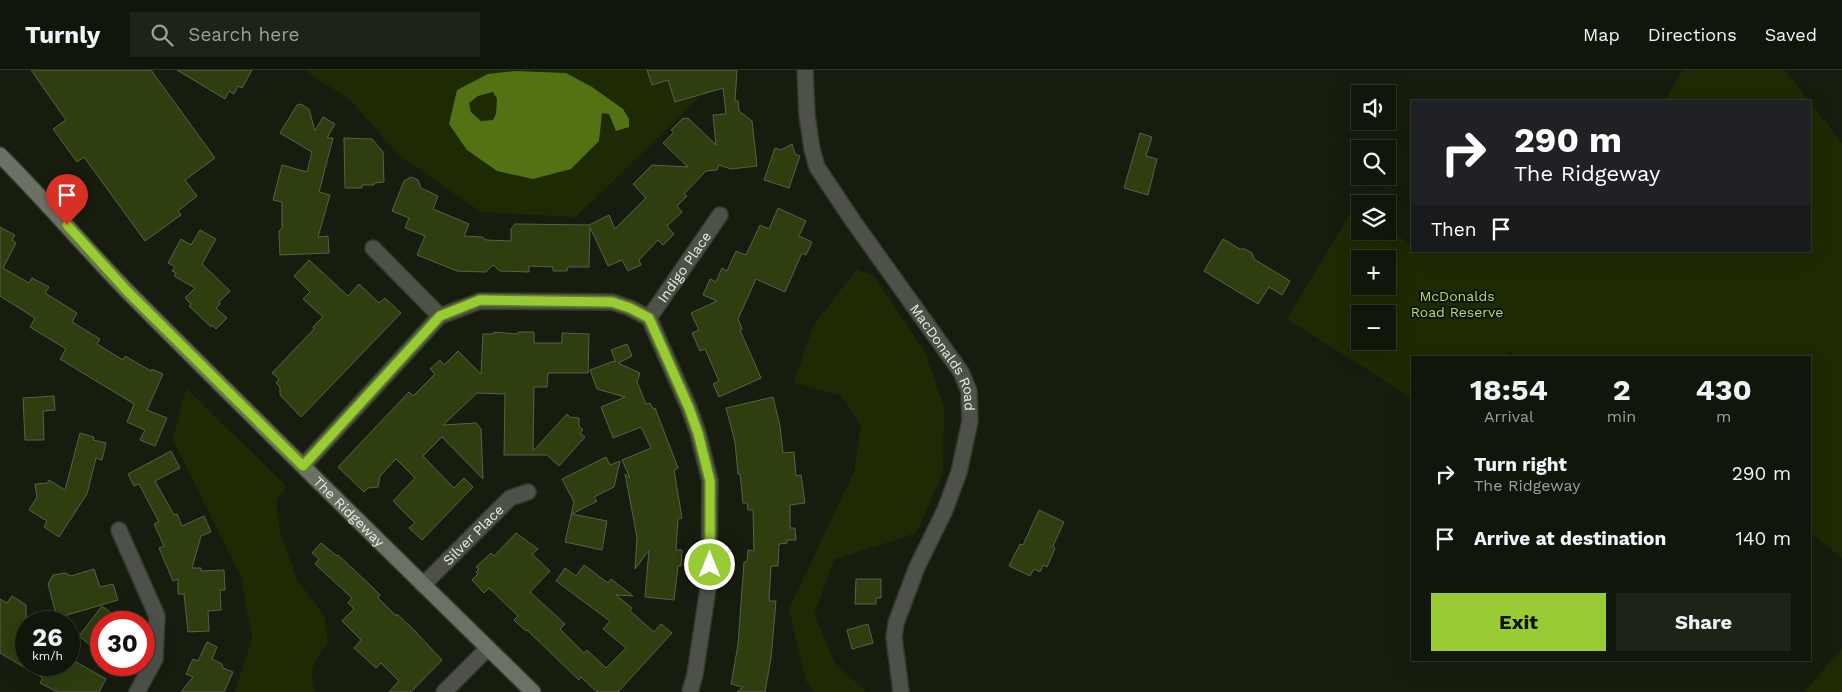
<!DOCTYPE html>
<meta charset="utf-8">
<style>
:root{--surface:#11160a;--page:#1e2318;--text:#f1f3f6;--muted:#9c9f9c;--line:#30352b;--accent:#99cb35}
body{margin:0;font-family:"Work Sans",sans-serif;background:var(--page);color:var(--text);height:100vh;display:flex;flex-direction:column;font-size:19px;white-space:nowrap}
*{box-sizing:border-box;margin:0}
p{font-size:16px;color:var(--muted)}
.icon{flex:none;width:28px;height:28px;fill:none;stroke:currentColor;stroke-width:2;stroke-linecap:round;stroke-linejoin:round}
.map{position:relative;flex:1;overflow:hidden}
.side{position:absolute;left:1411px;top:286px;width:400px;height:305px;display:flex;flex-direction:column;background:var(--surface);border-radius:0px;box-shadow:0 5px 20px #0002,0 0 0 1px var(--line)}
.side>*{flex:none}
.top-card{position:absolute;left:1411px;top:30px;width:400px;height:152px;border-radius:0px;box-shadow:0 5px 20px #0002,0 0 0 1px var(--line);background:#202124;color:#fff;overflow:hidden}
.controls{position:absolute;left:1351px;top:15px;display:grid;gap:10px}
.controls a{display:grid;place-items:center;width:45px;height:45px;border-radius:0px;background:var(--surface);box-shadow:0 5px 20px #0002,0 0 0 1px var(--line);font-size:25px}
.speed{position:absolute;left:15px;top:541px;display:flex;gap:10px;font-size:25px;font-weight:700;text-align:center}
.speed>*{display:grid;place-content:center;width:65px;height:65px;border-radius:50%;background:var(--surface);box-shadow:0 5px 20px #0002,0 0 0 1px var(--line);line-height:1}
.speed small{font-size:12px;font-weight:400}
.speed .limit{border:8px solid #d22;background:#fff;color:#111}
.pin{position:absolute;display:grid;place-items:center;width:42px;height:42px;color:#fff;margin:-51px -21px;border-radius:50% 50% 50% 0;rotate:-45deg;box-shadow:0 0 5px #0007}
.pin .icon{rotate:45deg}
.me{position:absolute;width:55px;margin:-28px;rotate:0deg;stroke-linejoin:round;filter:drop-shadow(0 0 4px #0008)}
.turn{display:flex;align-items:center;gap:18px;height:105px;padding:0 20px;font-size:22px}
.turn .icon{width:65px;height:65px;stroke-width:2.5}
.turn b{display:block;font-size:35px;line-height:42px}
.then{display:flex;align-items:center;height:48px;padding:0 20px;background:#0003;gap:10px;font-size:19px}
.eta{display:flex;justify-content:space-evenly;align-items:center;height:85px;text-align:center}
.eta b{font-size:30px;font-weight:700;line-height:35px}
.primary-button{display:flex;gap:10px;margin-top:auto;padding:10px 20px}
.primary-button a{flex:1;height:58px;border-radius:0px;background:var(--accent);color:#111;font-size:20px;font-weight:700;line-height:58px;text-align:center}
.primary-button a+a{background:var(--page);color:var(--text)}
ul{padding:0;list-style:none}
li{display:flex;align-items:center;gap:15px;height:65px;padding:0 20px}
li div{flex:1}
li b{display:block;font-size:19px}
li em{font-style:normal}
header{display:flex;align-items:center;gap:30px;box-sizing:border-box;height:70px;padding:0 25px;background:var(--surface);border-bottom:1px solid var(--line)}
header strong{font-size:24px}
nav{display:flex;gap:28px;margin-inline-start:auto;font-size:18px}
.search{width:350px;height:45px;background:var(--page);display:flex;align-items:center;gap:12px;box-sizing:border-box;padding:0 18px;border-radius:0px;color:var(--muted);font-size:19px}
.map>svg:first-child{display:block}
.green{fill:#1d2a03;fill-rule:evenodd}
.water{fill:#547213;fill-rule:evenodd}
.building{fill:#2e3e0f;stroke:#58604e}
.lines{fill:none;stroke-linecap:round;stroke-linejoin:round}
.street-casing{stroke:#343a2c;stroke-width:18}
.secondary-casing{stroke:#343a2c;stroke-width:18}
.street{stroke:#4e514a;stroke-width:15}
.secondary{stroke:#6b7164;stroke-width:15}
.route-casing{stroke:#638422;stroke-width:12}
.route{stroke:#99cb35;stroke-width:9}
.labels{text-anchor:middle;stroke-width:4;stroke-linejoin:round;paint-order:stroke}
.street-label{font-size:14px;fill:#e8ede2;stroke:#0e1406}
.park-label{font-size:14px;fill:#b2de6a;stroke:#0e1406}
</style>
<header>
<strong>Turnly</strong>
<div class="search"><svg class="icon" aria-label="search" viewBox="0 0 24 24"><circle cx="10" cy="10" r="6"/><path d="M15 15l6 6"/></svg>Search here</div>
<nav><a>Map</a><a>Directions</a><a>Saved</a></nav>
</header>
<div class="map">
<svg width="1842" height="622" viewBox="0 0 1842 622">
<rect width="100%" height="100%" fill="#171d0e"/>
<g class="green">
<polygon points="310,0 702,0 707,20 576,147 481,142 399,85 349,29 308,3"/>
<polygon points="1683,0 1785,0 1809,31 1664,31"/>
<path d="M1810,32L1842,73V488L1810,462V288H1515L1511,281L1507,287L1412,288V328L1287,249L1353,139L1360,143V161H1388V160L1412,175V181H1810ZM1360,189H1388V216H1360ZM1360,244H1388V271H1360Z"/>
<polygon points="857,199 874,206 926,284 944,338 943,403 916,463 834,490 814,544 836,595 867,622 815,622 806,611 789,539 854,402 861,355 840,325 794,313 813,256"/>
<path d="M186,318L287,417L276,430L280,462L297,509L324,546L328,572C316,588 307,601 315,622H235L252,568L241,507L173,370Z"/>
<polygon points="1842,578 1842,622 1804,622"/>
</g>
<path class="water" d="M515,1L566,3L592,17L623,39L629,49V57L616,61L609,44L602,43L599,71L571,99L533,109L497,101L467,80L449,54L457,20L488,4ZM493,22L497,29L496,44L493,50L481,51L471,42L469,33L478,26Z"/>
<g class="building">
<polygon points="31,0 151,0 215,88 185,110 197,126 178,141 181,145 145,171 84,87 77,92 53,59 66,50"/>
<polygon points="177,0 252,0 242,18 238,16 234,24 229,21 225,29"/>
<polygon points="647,0 737,0 735,31 738,31 739,41 752,51 757,96 731,99 719,95 717,100 706,101 684,124 687,126 677,136 682,142 667,156 674,164 663,175 658,170 639,190 641,195 628,201 622,190 608,196 590,157 589,197 568,197 567,201 553,201 553,197 529,196 529,202 500,201 493,195 486,202 457,201 417,185 425,166 405,158 409,148 392,141 404,111 411,107 418,110 421,118 438,126 433,139 469,154 464,166 482,167 486,170 511,171 511,159 515,154 589,155 609,145 615,159 646,128 633,114 652,95 688,97 663,73 674,62 671,60 682,49 688,48 716,75 713,45 726,44 723,18 675,32 668,10 652,15"/>
<polygon points="301,34 309,39 315,61 323,47 335,54 327,68 333,68 319,122 330,125 318,167 328,166 329,183 280,185 279,161 282,158 282,132 273,130 282,95 307,102 312,82 280,63 297,35"/>
<polygon points="1140,63 1152,67 1146,86 1157,89 1148,125 1124,118"/>
<polygon points="344,68 372,69 383,82 384,112 374,113 374,115 362,115 362,118 345,118"/>
<polygon points="792,74 795,84 800,86 789,118 764,110 775,78 781,80"/>
<polygon points="778,138 806,151 799,166 812,172 806,185 802,183 785,222 756,209 738,249 742,259 740,260 761,308 719,327 713,314 719,311 705,279 700,281 692,263 699,260 691,243 717,231 703,225 710,209 716,212 722,198 727,201 736,181 746,185 760,155 769,159"/>
<polygon points="0,157 15,165 12,170 16,173 3,198 29,213 32,208 49,217 45,223 77,243 72,252 100,269 97,274 123,290 125,286 151,301 152,299 163,304 147,340 167,348 155,376 140,370 145,360 127,352 134,334 60,289 66,279 30,257 35,248 0,226"/>
<polygon points="200,160 216,169 202,194 230,221 219,232 220,234 216,238 227,248 216,259 212,255 211,257 189,236 191,234 185,228 195,218 174,206 176,203 172,201 175,197 168,193 181,169 191,175"/>
<polygon points="1223,169 1240,179 1245,179 1252,183 1254,189 1290,211 1282,225 1269,217 1258,234 1204,201"/>
<polygon points="309,190 348,226 359,214 379,233 385,228 401,243 301,347 280,325 280,317 276,313 279,309 272,303 314,259 313,257 323,247 303,229 310,222 294,206"/>
<polygon points="494,262 518,264 518,262 534,262 534,273 562,273 562,263 589,264 588,303 548,303 547,317 534,317 533,381 567,344 570,347 579,348 579,356 583,360 580,363 585,367 559,396 547,385 504,385 505,324 477,323 443,355 476,353 481,359 483,409 442,367 423,386 454,418 464,408 473,417 422,470 409,458 415,453 393,431 415,408 396,389 380,406 378,417 368,418 364,422 338,397 409,322 413,326 435,304 430,299 440,290 444,295 458,281 481,304 483,264 494,264"/>
<polygon points="627,274 632,286 618,293 640,303 637,312 646,334 650,333 653,339 655,338 678,398 674,400 682,448 678,449 676,480 682,480 681,496 678,496 674,530 645,527 649,480 635,499 637,467 625,404 630,408 622,390 651,378 641,357 613,368 601,337 625,327 597,319 590,300 614,291 616,292 611,280"/>
<polygon points="54,326 55,340 43,341 44,370 25,370 23,328"/>
<polygon points="773,327 780,356 783,383 794,382 796,406 801,405 805,433 790,435 790,458 795,458 796,470 787,470 787,473 779,474 778,496 771,496 769,531 776,531 771,588 765,622 737,622 743,617 731,614 738,575 744,492 747,492 748,480 754,481 753,440 748,440 747,433 743,433 740,404 738,404 735,372 726,338"/>
<polygon points="80,363 94,367 93,370 106,373 102,390 96,388 87,424 59,467 44,457 47,451 29,440 37,427 35,414 47,413 49,410 65,420"/>
<polygon points="171,381 180,398 155,411 174,445 177,444 182,456 204,446 211,462 201,466 192,498 201,498 201,501 224,500 225,520 220,520 221,540 208,541 209,561 188,562 184,524 178,524 178,509 173,511 159,478 164,476 154,454 159,452 139,414 134,416 128,404"/>
<polygon points="606,387 610,395 620,391 614,417 594,427 597,431 572,444 607,451 602,480 565,472 574,432 562,409"/>
<polygon points="1039,440 1064,452 1053,476 1055,478 1047,497 1043,495 1040,502 1034,499 1030,506 1009,496 1020,474 1023,475"/>
<polygon points="516,463 538,479 532,484 550,501 530,522 565,554 560,559 584,583 587,580 606,598 626,578 603,559 610,551 556,511 565,498 576,506 584,495 608,513 611,509 633,526 616,525 632,538 630,541 654,562 661,554 672,563 618,622 597,622 581,607 579,610 527,560 526,561 514,550 518,546 489,518 484,523 472,510 478,504 476,502 479,499 476,497 491,483 494,486"/>
<polygon points="321,473 337,486 338,485 368,513 380,525 378,528 396,546 397,544 414,560 442,590 411,622 389,622 399,611 381,593 376,598 354,578 361,570 342,551 354,539 348,533 352,528 315,494 319,489 312,483"/>
<polygon points="94,499 100,517 113,514 118,530 57,548 48,514 53,505 65,503 71,506"/>
<polygon points="856,509 881,509 881,528 876,528 876,534 855,534"/>
<polygon points="12,526 26,535 26,595 69,595 69,588 106,609 99,622 57,622 40,613 43,608 0,583 0,529 7,533"/>
<polygon points="102,536 123,552 101,552 101,584 79,566"/>
<polygon points="868,554 873,573 852,579 847,560"/>
<polygon points="207,572 217,577 212,589 222,594 223,598 233,602 224,622 181,622 193,607 186,604 193,589 198,591"/>
</g>
<g class="lines">
<g class="street-casing">
<g id="street">
<path id="s1" d="M805,0L807,45L812,79L817,97L853,151L961,302L969,321L970,351L959,402L945,440L917,497L896,553L894,567L901,622"/>
<polyline points="373,178 440,246"/>
<path id="s2" d="M649,248L720,145"/>
<polyline points="303,396 440,246 480,231 612,232 630,238 649,248 689,338 698,363 710,411 709,512 695,604 690,622"/>
<polyline points="119,460 157,546 155,589 137,622"/>
<path id="s3" d="M423,515L510,428L528,422"/>
<polyline points="444,622 488,578"/>
</g>
</g>
<g class="secondary-casing">
<g id="secondary">
<path id="s4" d="M0,85C45,130 86,179 130,224C263,358 398,490 533,622"/>
</g>
</g>
<use href="#street" class="street"/>
<use href="#secondary" class="secondary"/>
</g>
<g class="lines">
<g class="route-casing">
<polyline id="route" points="67,155 128,222 303,396 440,246 480,230 612,232 630,238 649,248 689,338 698,363 710,411 710,495"/>
</g>
<use href="#route" class="route"/>
</g>
<g class="labels">
<g class="street-label">
<text dy="5" stroke="none"><textPath href="#s2" startOffset="62">Indigo Place</textPath></text>
<text dy="5" stroke="none"><textPath href="#s1" startOffset="328">MacDonalds Road</textPath></text>
<text dy="5" stroke="none"><textPath href="#s4" startOffset="499">The Ridgeway</textPath></text>
<text dy="5" stroke="none"><textPath href="#s3" startOffset="71">Silver Place</textPath></text>
</g>
<g class="park-label">
<text x="1457" y="231">McDonalds<tspan x="1457" dy="16">Road Reserve</tspan></text>
</g>
</g>
</svg>
<div class="controls">
<a><svg class="icon" aria-label="sound" viewBox="0 0 24 24"><path d="M4 9h4l5-4v14l-5-4H4zM17 9q2 3 0 6"/></svg></a>
<a><svg class="icon" aria-label="search" viewBox="0 0 24 24"><circle cx="10" cy="10" r="6"/><path d="M15 15l6 6"/></svg></a>
<a><svg class="icon" aria-label="layers" viewBox="0 0 24 24"><path d="M12 4l9 5-9 5-9-5zM3 14l9 5 9-5"/></svg></a>
<a>+</a>
<a>−</a>
</div>
<div class="speed"><div>26<small>km/h</small></div><div class="limit">30</div></div>
<div class="pin" style="left:67px;top:155px;background:#d93025"><svg class="icon" aria-label="arrive" viewBox="0 0 24 24"><path d="M6 21V4h12l-3 4 3 4H6"/></svg></div>
<svg class="me" style="left:710px;top:495px" viewBox="-20 -20 40 40"><circle r="17" fill="#99cb35" stroke="#fff" stroke-width="3"/><path d="M0-11L8 9 0 5-8 9z" fill="#fff"/></svg>
<div class="top-card">
<div class="turn"><svg class="icon" aria-label="right" viewBox="0 0 24 24"><path d="M7 20v-9h11M14 6l5 5-5 5"/></svg><div><b>290 m</b>The Ridgeway</div></div>
<div class="then">Then<svg class="icon" aria-label="arrive" viewBox="0 0 24 24"><path d="M6 21V4h12l-3 4 3 4H6"/></svg></div>
</div>
<section class="side">
<div class="eta">
<div><b>18:54</b><p>Arrival</p></div>
<div><b>2</b><p>min</p></div>
<div><b>430</b><p>m</p></div>
</div>
<ul>
<li><svg class="icon" aria-label="right" viewBox="0 0 24 24"><path d="M7 20v-9h11M14 6l5 5-5 5"/></svg><div><b>Turn right</b><p>The Ridgeway</p></div><em>290 m</em></li>
<li><svg class="icon" aria-label="arrive" viewBox="0 0 24 24"><path d="M6 21V4h12l-3 4 3 4H6"/></svg><div><b>Arrive at destination</b></div><em>140 m</em></li>
</ul>
<div class="primary-button"><a>Exit</a><a>Share</a></div>
</section>
</div>
